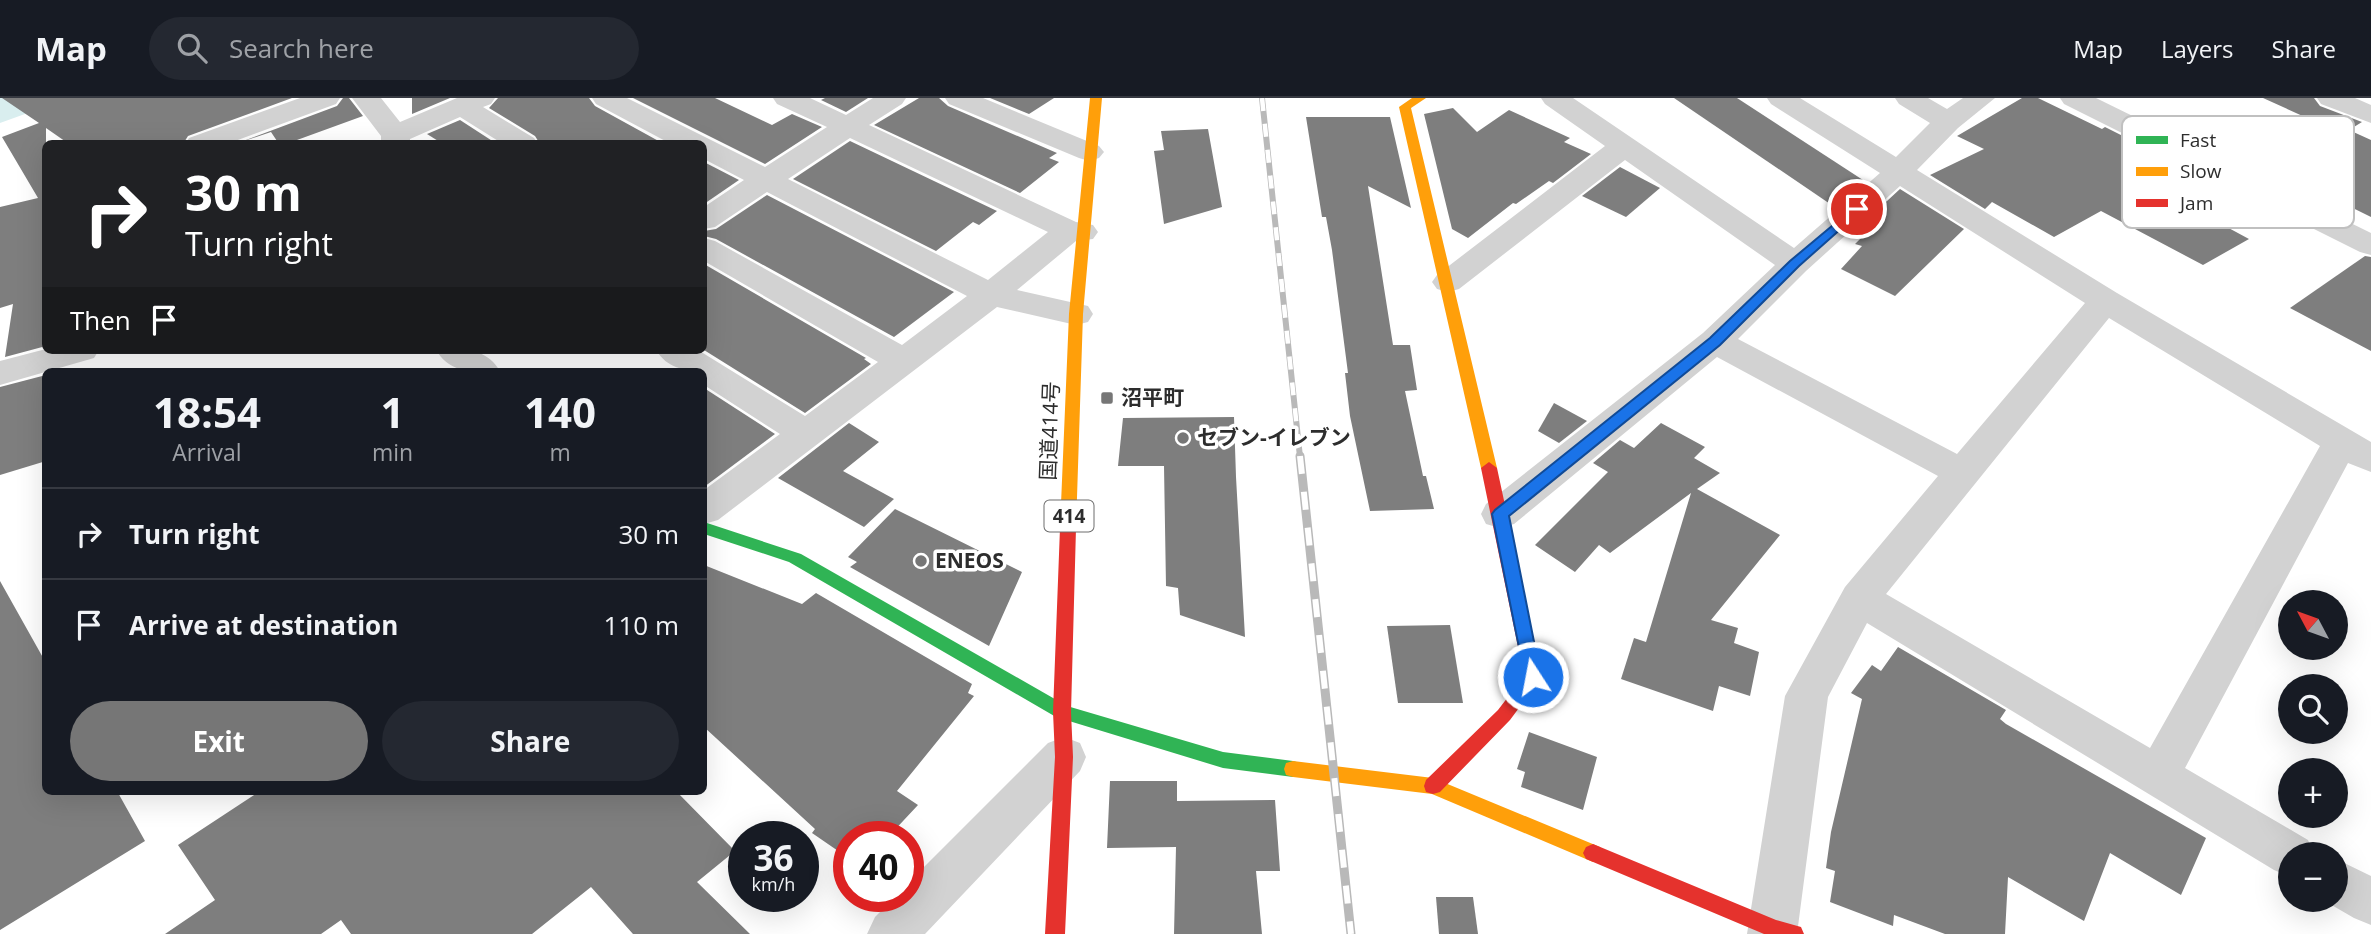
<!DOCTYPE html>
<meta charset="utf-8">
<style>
:root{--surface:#171b24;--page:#242831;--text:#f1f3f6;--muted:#9ea1a6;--line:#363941;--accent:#767676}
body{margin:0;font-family:"Open Sans","Noto Sans JP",sans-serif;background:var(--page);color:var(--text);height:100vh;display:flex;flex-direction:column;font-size:26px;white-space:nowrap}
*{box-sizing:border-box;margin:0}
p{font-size:23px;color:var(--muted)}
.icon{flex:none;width:38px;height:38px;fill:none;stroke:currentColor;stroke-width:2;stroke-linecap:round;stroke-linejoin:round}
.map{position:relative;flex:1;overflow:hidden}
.side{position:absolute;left:42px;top:270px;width:665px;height:427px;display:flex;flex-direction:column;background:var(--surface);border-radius:10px;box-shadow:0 7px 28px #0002}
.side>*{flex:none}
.top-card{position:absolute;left:42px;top:42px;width:665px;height:214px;border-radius:10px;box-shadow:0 7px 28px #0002;background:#202124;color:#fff;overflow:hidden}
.needle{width:46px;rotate:311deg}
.fabs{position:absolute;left:2278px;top:492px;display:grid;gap:14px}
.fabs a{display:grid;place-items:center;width:70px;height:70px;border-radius:50%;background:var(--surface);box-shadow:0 7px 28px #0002;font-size:35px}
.speed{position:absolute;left:728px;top:723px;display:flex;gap:14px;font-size:35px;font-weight:700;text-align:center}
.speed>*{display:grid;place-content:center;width:91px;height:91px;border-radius:50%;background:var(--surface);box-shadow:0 7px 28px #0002;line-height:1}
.speed small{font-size:18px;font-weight:400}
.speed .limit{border:10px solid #d22;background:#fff;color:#111}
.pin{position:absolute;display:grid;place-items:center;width:60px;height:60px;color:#fff;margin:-30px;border:4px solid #fff;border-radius:50%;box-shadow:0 2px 7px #0007}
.me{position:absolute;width:77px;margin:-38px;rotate:349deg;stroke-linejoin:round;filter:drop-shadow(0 0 5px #0008)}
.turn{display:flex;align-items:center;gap:24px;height:147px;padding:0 28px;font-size:32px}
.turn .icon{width:91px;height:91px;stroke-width:2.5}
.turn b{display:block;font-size:49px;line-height:60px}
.then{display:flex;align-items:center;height:66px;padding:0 28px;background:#0003;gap:14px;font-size:26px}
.eta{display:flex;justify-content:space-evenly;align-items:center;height:119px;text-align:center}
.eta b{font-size:42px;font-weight:700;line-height:49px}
.button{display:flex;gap:14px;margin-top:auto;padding:14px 28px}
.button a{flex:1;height:80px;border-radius:42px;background:var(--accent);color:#fff;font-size:28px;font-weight:700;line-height:80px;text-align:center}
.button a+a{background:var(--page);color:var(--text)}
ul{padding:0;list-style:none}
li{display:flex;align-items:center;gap:21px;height:91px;padding:0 28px;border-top:2px solid var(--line)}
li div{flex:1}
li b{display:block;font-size:26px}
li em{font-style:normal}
header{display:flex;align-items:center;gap:42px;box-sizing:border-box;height:98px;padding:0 35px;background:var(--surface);border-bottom:2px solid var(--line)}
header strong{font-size:33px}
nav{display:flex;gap:38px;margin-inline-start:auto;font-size:24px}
.search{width:490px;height:63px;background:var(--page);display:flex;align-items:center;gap:18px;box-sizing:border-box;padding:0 24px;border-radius:38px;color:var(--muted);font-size:26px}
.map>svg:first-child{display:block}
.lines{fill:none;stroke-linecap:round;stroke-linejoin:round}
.river{fill:#d9eeef;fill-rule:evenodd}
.building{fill:#7e7e7e}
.street{fill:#d2d2d2;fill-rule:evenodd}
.fast{fill:#30b455;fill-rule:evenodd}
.slow{fill:#ff9f0a;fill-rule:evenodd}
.jam{fill:#e5322d;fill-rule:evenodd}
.rail-far1-casing{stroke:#b9b9b9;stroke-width:6}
.rail-casing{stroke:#b9b9b9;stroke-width:9}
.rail-far1{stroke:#fff;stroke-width:4.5;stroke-dasharray:13;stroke-linecap:butt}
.rail{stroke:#fff;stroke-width:6;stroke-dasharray:18;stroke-linecap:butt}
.route{fill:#1a73e8;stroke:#114b97;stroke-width:2}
.poi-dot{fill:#767676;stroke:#fff;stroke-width:2.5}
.labels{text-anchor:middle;stroke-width:7;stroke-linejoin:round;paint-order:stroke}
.shield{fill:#fff;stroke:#6c6c6c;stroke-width:2}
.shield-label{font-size:19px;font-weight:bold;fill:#2d2d2d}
.poi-label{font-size:21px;font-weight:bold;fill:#2d2d2d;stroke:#fff;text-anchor:start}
.street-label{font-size:21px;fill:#2d2d2d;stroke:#fff}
.key{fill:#fff;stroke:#c0c0c0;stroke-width:2}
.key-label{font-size:19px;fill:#2d2d2d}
</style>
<header>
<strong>Map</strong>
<div class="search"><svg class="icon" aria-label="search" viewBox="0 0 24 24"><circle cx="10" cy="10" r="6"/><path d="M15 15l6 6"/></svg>Search here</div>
<nav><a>Map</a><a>Layers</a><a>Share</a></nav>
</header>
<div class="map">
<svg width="2371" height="836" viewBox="0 0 2371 836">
<rect width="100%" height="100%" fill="#fff"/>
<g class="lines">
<polygon class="river" points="0,0 44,0 36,12 0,25"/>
</g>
<g class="building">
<polygon points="2,0 292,0 188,38 183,46 69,46 46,30 46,248 5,259 13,206 0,210 0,109 38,100 2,39 39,25"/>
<polygon points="343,0 349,0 363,18 286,46 279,46 271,34 238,45 337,8"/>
<polygon points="412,0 450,0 412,16"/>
<polygon points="498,0 589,0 595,8 664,46 540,46 535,38 489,10"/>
<polygon points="633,0 715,0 772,27 792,16 822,29 765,66"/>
<polygon points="825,0 868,0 846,14 821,2"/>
<polygon points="919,0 939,0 948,8 1057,55 1049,60 1059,64 1020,95 874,27"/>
<polygon points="990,0 1054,0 1029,16"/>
<polygon points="1674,0 1737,0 1866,84 1836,110"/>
<polygon points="2022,0 2038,0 2102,31 2105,29 2234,94 2199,114 2249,141 2203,167 2101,113 2054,139 1992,104 1985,111 1930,77 1984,51 1957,38"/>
<polygon points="2263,0 2314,0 2320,8 2362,24 2349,32 2371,42 2371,119 2270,69 2338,34"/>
<polygon points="1453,10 1477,34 1509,12 1570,40 1564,44 1591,56 1553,85 1549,83 1516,106 1513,105 1468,140 1452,131 1424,16"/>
<polygon points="1306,19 1390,19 1411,110 1368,88 1393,247 1410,247 1417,292 1405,293 1423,378 1426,378 1434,411 1370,413 1350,318 1345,275 1348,275 1332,152 1326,119 1322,119"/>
<polygon points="460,22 497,46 443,46 427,36"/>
<polygon points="1208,31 1222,109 1164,126 1154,53 1164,52 1161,33"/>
<polygon points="850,43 997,113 979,127 973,124 936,153 793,81"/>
<polygon points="704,64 739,82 704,106"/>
<polygon points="1620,69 1660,90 1626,119 1582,98"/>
<polygon points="1900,91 1964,131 1895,198 1841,171 1862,148 1855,146 1869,132 1861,127"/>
<polygon points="767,97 954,194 894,239 716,141 704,138 704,133 716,131"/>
<polygon points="2365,158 2371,159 2371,253 2290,210"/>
<polygon points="704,166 866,260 864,261 871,266 805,315 704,252"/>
<polygon points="46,277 46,363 0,377 0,289"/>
<polygon points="704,290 775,336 704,389"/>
<polygon points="1554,305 1587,323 1559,345 1538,333"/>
<polygon points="1234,319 1236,379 1245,539 1180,517 1178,490 1166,488 1164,368 1118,368 1123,320"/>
<polygon points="849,325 879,344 843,373 894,401 864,429 778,380"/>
<polygon points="1661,325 1705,349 1694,360 1720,375 1697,391 1780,437 1711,522 1738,530 1734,545 1759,554 1750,598 1719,588 1713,613 1621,581 1634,540 1646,544 1691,395 1610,455 1599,447 1575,474 1535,447 1608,374 1593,365 1620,342 1634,350"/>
<polygon points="895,411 1022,474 989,548 850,469 857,464 848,459"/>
<polygon points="704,467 802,506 816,495 972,586 968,595 974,598 897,693 918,707 889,738 849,738 849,752 844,757 812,735 815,731 704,629"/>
<polygon points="0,483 46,565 46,693 117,693 145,743 0,832"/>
<polygon points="1450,527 1463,605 1398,605 1387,528"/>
<polygon points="1898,549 2006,612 2000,621 2006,626 2206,740 2181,797 2110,755 2084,823 2008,779 2005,836 1945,836 1894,817 1893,828 1830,804 1835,773 1826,770 1831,734 1862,601 1851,595 1872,567 1881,573"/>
<polygon points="1529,634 1597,659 1583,712 1521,689 1525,674 1517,671"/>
<polygon points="1110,683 1177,683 1177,703 1275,702 1280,773 1256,773 1262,836 1174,836 1176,749 1107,750"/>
<polygon points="260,693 676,693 735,753 697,784 750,836 633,836 591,789 532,836 351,836 341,822 321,836 165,836 215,802 178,747"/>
<polygon points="1436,799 1473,799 1478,836 1439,836"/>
</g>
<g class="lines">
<g class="street">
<polygon points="300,0 340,0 336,6 227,46 185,46 189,40"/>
<polygon points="352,0 381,0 400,24 457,0 495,0 491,6 483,9 534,40 538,46 503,46 460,19 410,41 410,46 381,46 381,38"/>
<path d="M592,0H627L765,69L827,29L777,6L773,0H810L846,17L873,0H906L902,6L869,27L1076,124L1093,127L1098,134L1093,141L1076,143L1017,192L1088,208L1093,216L1088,224L1076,227L997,209L718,422L704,426V392L780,336L704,287V273C684,273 667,270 656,252H698L805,318L878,264L704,163V140L715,143L902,247L967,198L767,94L715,129L704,131V109L744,82L704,61V46H671L596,6ZM850,40L1048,134L988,182L788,81Z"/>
<polygon points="945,0 983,0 1099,48 1104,54 1099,60 1089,63 1079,60 949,6"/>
<path d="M1541,0H1573L1794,150L1880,75L1771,6L1767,0H1800L1896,59L1930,25L1899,6L1895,0H1928L1947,11L1963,0H1995L1958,30L1917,72L2117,195L2371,344V374L2348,365L2185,670L2308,742L2314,756H2291V779L2274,772L1867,525L1828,599L1797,836H1747L1785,598L1845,489L1938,378L1717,259L1514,426L1500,430L1486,426L1481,416L1486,406L1703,235L1775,167L1625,62L1459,191L1448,194L1437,191L1432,184L1437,177L1605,48L1545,6ZM1900,88L2085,205L1957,356L1738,241L1806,173ZM2109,220L2320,348L2150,650L1886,496Z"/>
<polygon points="2060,0 2096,0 2371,135 2371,157 2360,154 2064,6"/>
<polygon points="2317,0 2355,0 2371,7 2371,25 2321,6"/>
<polygon points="46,251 99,252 94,260 0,287 0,263"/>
<path d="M436,252C462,252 485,248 500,273C474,273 451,277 436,252Z"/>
<polygon points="1064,639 1080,645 1086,659 1080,673 925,836 867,836 875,819 896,798 908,798 908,785 1048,645"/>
<polygon points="2336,761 2371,778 2371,827 2354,820 2323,802 2336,802"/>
</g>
<polygon class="fast" points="704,424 801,456 1067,608 1223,654 1293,663 1300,665 1302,671 1300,677 1293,679 1223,670 1056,619 789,464 704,436"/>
<g class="slow">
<polygon points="1090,0 1102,0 1083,216 1076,430 1074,434 1062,434 1060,430 1069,216"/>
<polygon points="1412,0 1426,0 1411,10 1497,370 1489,376 1481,370 1399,9"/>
<polygon points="1293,663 1433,680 1600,749 1603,755 1600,761 1593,764 1432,696 1293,679 1286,677 1284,671 1286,665"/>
</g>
<g class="jam">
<polygon points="1489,364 1497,370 1542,579 1510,622 1440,694 1433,696 1426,694 1424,688 1426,682 1498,612 1524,578 1481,370"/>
<polygon points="1068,424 1074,426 1076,430 1071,614 1073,659 1065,836 1045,836 1055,659 1053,614 1060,430 1062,426"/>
<polygon points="1593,746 1776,822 1801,829 1804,836 1764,836 1586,761 1583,755 1586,749"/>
</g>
<g class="rail-far1-casing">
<polyline id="rail-far1" points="1262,0 1300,359"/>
</g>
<g class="rail-casing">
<polyline id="rail" points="1300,358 1351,836"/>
</g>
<use href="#rail-far1" class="rail-far1"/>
<use href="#rail" class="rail"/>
</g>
<polygon class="route" points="1857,107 1861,108 1861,113 1799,168 1720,247 1509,418 1541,579 1539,584 1533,586 1526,584 1492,416 1495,412 1710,240 1790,163"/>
<g class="poi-dot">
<rect x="1100" y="293" width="14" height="14" rx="3.5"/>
<circle cx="1183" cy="340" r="7"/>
<circle cx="921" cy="463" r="7"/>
</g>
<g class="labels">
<rect class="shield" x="1044.5" y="402.5" width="49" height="31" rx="5"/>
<g class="shield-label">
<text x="1069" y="425">414</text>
</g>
<g class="poi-label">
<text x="1121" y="307">沼平町</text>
<text x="1197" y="347">セブン-イレブン</text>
<text x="935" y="470">ENEOS</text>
</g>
<g class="street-label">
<text transform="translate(1050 333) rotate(-88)" y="7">国道414号</text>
</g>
</g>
<rect x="2122" y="18" width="232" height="112" rx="10" class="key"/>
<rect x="2136" y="38" width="32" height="8" fill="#30b455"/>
<rect x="2136" y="69" width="32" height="9" fill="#ff9f0a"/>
<rect x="2136" y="101" width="32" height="8" fill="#e5322d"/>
<g class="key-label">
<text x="2180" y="49">Fast</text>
<text x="2180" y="80">Slow</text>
<text x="2180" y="112">Jam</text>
</g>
</svg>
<div class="fabs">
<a><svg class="needle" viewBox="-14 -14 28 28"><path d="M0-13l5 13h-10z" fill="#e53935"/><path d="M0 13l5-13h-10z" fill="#9ea1a6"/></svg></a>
<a><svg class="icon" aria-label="search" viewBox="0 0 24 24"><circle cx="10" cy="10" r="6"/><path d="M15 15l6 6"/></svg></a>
<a>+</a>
<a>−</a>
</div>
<div class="speed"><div>36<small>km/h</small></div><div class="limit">40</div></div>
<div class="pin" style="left:1857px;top:111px;background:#d93025"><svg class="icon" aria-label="arrive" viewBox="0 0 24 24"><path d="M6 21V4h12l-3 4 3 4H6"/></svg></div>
<svg class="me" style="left:1533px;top:579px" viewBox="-20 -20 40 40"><circle r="17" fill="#1a73e8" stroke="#fff" stroke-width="3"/><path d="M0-11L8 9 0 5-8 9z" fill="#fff"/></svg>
<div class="top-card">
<div class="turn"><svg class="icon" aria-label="right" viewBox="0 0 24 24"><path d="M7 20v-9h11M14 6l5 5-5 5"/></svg><div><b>30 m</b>Turn right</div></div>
<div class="then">Then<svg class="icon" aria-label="arrive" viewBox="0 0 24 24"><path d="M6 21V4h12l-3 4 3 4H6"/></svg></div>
</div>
<section class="side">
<div class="eta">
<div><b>18:54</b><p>Arrival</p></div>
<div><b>1</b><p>min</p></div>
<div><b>140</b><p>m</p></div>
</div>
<ul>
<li><svg class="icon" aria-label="right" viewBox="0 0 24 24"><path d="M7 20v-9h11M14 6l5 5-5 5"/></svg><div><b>Turn right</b></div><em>30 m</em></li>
<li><svg class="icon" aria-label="arrive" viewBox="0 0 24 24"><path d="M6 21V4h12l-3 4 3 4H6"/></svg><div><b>Arrive at destination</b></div><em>110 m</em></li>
</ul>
<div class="button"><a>Exit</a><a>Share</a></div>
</section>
</div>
